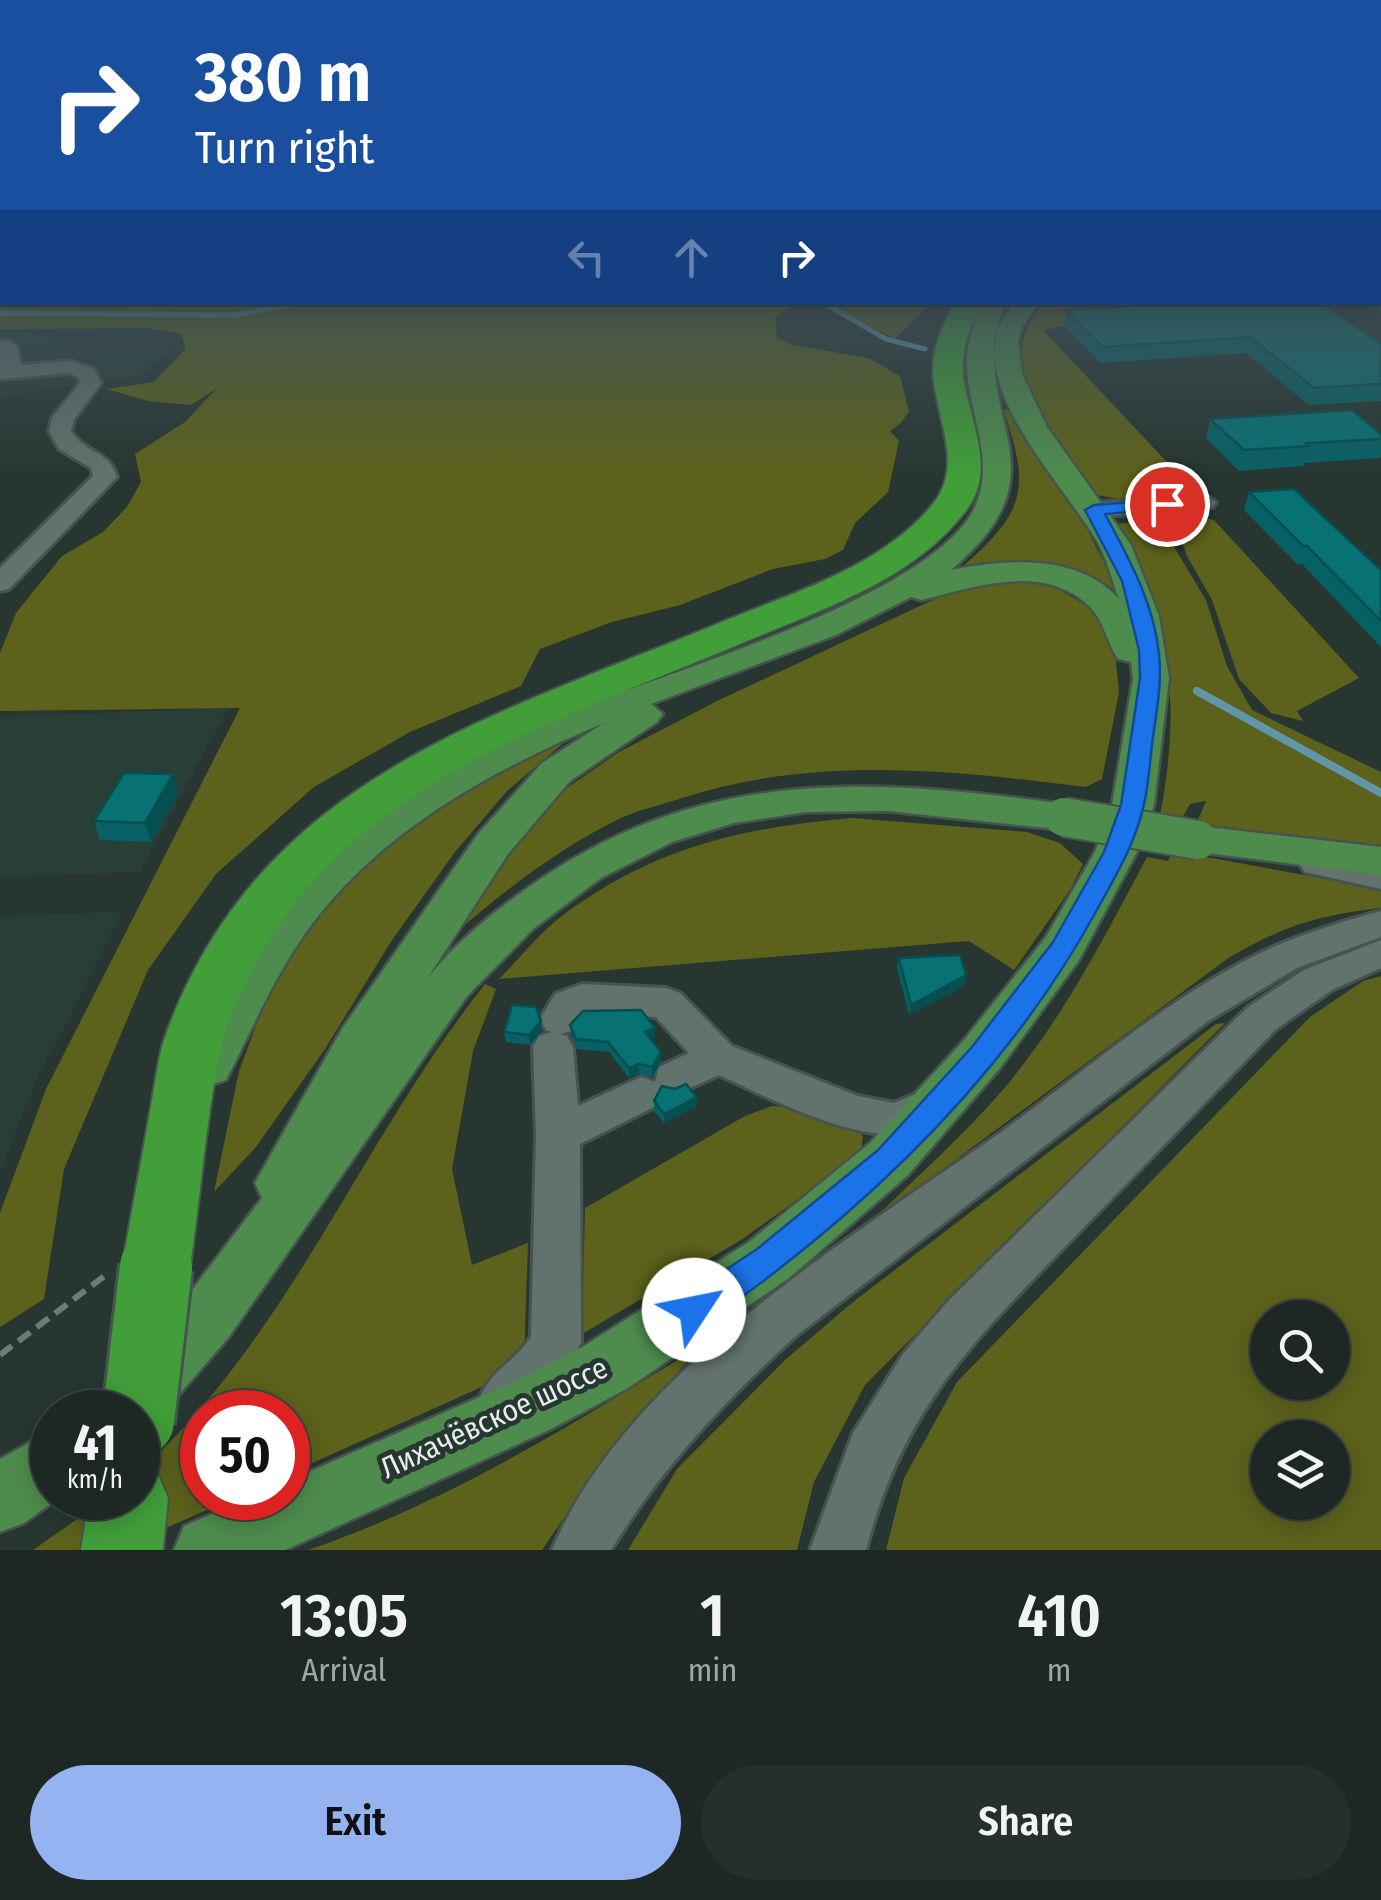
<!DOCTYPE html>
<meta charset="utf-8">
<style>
:root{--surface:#1d2825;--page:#25302d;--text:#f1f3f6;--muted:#a0a6a7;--line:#3b4442;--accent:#95b2f1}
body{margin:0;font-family:"Fira Sans Condensed",sans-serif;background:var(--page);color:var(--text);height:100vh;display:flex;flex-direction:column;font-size:38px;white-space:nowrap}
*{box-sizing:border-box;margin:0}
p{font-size:32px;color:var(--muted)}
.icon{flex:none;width:55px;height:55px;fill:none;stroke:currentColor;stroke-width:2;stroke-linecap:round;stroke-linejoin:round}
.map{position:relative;height:1550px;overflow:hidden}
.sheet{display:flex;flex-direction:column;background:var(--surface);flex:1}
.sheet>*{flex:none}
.banner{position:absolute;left:0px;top:0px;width:1382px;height:305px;box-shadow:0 5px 25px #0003,0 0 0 2px var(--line);background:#1a4fa0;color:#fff;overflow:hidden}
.tools{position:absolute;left:1250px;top:1300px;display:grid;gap:20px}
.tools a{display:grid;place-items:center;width:100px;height:100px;border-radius:50%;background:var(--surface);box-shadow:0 5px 25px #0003,0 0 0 2px var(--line);font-size:50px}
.speed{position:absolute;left:30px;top:1390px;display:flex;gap:20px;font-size:50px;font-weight:700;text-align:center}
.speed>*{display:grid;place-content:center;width:130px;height:130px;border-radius:50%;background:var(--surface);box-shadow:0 5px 25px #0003,0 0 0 2px var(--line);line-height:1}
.speed small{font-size:25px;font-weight:400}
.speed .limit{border:15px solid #d22;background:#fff;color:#111}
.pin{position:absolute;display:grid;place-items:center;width:85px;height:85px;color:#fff;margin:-42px;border:5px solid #fff;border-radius:50%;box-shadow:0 2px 10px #0007}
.me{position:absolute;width:110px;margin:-55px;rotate:56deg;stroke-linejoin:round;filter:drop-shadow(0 0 8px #0008)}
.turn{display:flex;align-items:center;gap:35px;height:210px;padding:0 30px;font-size:45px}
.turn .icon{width:130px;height:130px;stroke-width:2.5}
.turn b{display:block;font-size:70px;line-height:85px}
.lanes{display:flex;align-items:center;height:95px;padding:0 30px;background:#0003;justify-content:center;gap:50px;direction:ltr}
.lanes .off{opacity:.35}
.eta{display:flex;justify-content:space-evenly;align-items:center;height:170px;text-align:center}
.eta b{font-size:60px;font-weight:600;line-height:70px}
.cta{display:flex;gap:20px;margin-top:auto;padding:20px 30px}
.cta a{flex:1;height:115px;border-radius:60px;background:var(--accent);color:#111;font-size:40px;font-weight:600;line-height:115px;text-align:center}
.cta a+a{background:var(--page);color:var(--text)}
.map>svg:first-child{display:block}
.built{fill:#283f37}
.green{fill:#5c621b;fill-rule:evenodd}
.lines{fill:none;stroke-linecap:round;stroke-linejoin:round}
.stream-far1{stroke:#5f96a8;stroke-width:5}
.stream{stroke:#5f96a8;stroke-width:8}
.minor-casing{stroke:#47534f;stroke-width:6}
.major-casing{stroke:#47534f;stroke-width:5}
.highway-casing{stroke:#47534f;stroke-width:4}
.path{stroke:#6e7b76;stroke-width:6;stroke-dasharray:15 8;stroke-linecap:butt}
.minor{fill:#62726c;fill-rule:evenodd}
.major{fill:#4e8c4d;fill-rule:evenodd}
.highway{fill:#419e39;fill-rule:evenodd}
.major-bridge-casing{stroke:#47534f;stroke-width:42;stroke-linecap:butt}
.highway-bridge-casing{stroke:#47534f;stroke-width:78;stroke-linecap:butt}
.major-bridge{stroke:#4e8c4d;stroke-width:38}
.highway-bridge{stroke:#419e39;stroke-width:72}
.wall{fill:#076164}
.shaded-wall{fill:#064f51}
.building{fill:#087174;stroke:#064f51;stroke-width:2.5}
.route{fill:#1a73e8;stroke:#114b97;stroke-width:2.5}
.labels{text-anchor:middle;stroke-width:10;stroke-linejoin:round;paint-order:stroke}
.near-street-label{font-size:30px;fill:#e5eeea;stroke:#273631}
</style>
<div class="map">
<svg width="1381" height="1550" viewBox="0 0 1381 1550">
<rect width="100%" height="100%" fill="#273631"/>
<g class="built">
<polygon points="19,329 51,339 172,345 142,375 0,397 0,330"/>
<polygon points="228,708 140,872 0,877 0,717"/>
<polygon points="123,911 34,1085 0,1172 0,917"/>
</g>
<g class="green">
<polygon points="0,284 2,302 931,303 895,339 833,307 794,304 775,318 777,338 793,345 868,358 900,376 909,411 902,422 890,431 899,441 888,492 855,523 843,550 825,559 773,569 680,605 612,622 540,649 521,686 410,732 314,787 216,874 148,970 64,1169 44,1299 0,1327 0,1213 46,1089 240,708 0,711 0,653 16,613 62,556 103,532 127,507 141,482 135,454 185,422 217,388 191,405 148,401 107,389 154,382 186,348 180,333 147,328 0,329"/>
<path d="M1045,303H1189L1043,330L1197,494L1118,499L1093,494C1056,443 984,361 1045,303Z"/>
<path d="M1003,409H1007L1081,517L1119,592C1069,566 1018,554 962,567C1027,511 1030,487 1003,409Z"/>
<polygon points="1199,517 1214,520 1359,678 1297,711 1303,721 1271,713 1239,679 1212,600 1186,554 1179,532"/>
<path d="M1158,520L1206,600L1227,666L1252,710L1381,772V849L1196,824L1206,801L1190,804L1181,820L1160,816C1181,703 1173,623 1115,524Z"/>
<path d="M1022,578L1053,586L1101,614L1115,653L1119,692L1102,779L1086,787C949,770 813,755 679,799C660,805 639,810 621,818C559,848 505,890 453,935L517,845L564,790L619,752L717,701L954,590Z"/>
<polygon points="582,727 507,791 455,852 392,940 325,1049 256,1147 214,1192 239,1071 270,988 315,914 406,824 508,763"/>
<path d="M852,818L1027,832L1060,843L1083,864L1070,890L1014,970L969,941L499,979C518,960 537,936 558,919C651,848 739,828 852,818Z"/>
<path d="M1173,851L1381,889V908C1315,916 1285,925 1227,959L870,1223C913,1180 961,1138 1001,1092C1061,1022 1104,938 1147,857L1168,861Z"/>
<path d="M1381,976V1550H886L904,1478L957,1382L1310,1017L1363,981ZM1268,1318H1332V1382H1268ZM1268,1438H1332V1502H1268Z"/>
<path d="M485,984L496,989L473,1051L452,1169L472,1265L528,1243L524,1358L513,1373L288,1474V1412H202V1498H234L116,1550H33L107,1498H138V1473C288,1338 361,1141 485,984Z"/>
<polygon points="1225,1023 865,1385 814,1482 797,1550 628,1550 677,1469 785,1360 853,1302 1216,1024"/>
<path d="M772,1106C802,1107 843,1111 863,1136L861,1150L818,1185L741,1240L582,1334L585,1208L745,1116Z"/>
<path d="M702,1345L615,1443L542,1550H308C449,1502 576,1422 702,1345Z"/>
</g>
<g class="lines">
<g class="stream-far1">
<polyline points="822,302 886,339 925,349"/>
<polyline points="0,313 236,315 304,302"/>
</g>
<polyline class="stream" points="1197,691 1381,793"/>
<g class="minor-casing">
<g id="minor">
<path d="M7,340L17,346L21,365L71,361L94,369L101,383L74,419L71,431C83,452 110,451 117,477L9,589L0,591V568L93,476L91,468L59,449L49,431L52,418L80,383L78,377L69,373L0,379V341Z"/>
<polygon points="1204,495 1216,502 1213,507 1094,517 1082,510 1094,503"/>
<polygon points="1317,852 1381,865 1381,889 1305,872 1299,864 1305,856"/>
<path d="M1381,911V937L1297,968L1208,1021L797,1335C725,1400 662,1467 611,1550H552C625,1374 846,1241 997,1135C1087,1071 1171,993 1273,947C1308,932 1344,921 1381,911Z"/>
<path d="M1381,940V968L1332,990L1276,1029C1212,1095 1149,1161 1085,1226C982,1333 904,1401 866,1550H810L853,1433L903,1354L949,1300L1248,1007L1304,970Z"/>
<path d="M582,984L666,988L680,993L732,1046L858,1096L894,1103L929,1088L944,1093L950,1105C913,1177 771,1098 719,1075L674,1095L660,1091L656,1106L580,1144L581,1343L557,1386L524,1414L506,1422L488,1414L480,1397C491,1371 516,1360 531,1337L536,1135L533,1047L539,1036L552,1032L546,1030L540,1019L555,994ZM583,1014L656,1017L689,1053L659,1067L655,1082L641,1077L578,1106L573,1047L567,1036L561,1034L574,1030Z"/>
</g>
</g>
<g class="major-casing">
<g id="major">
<path d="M982,302H1005C961,418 1075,465 951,570C1006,559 1078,553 1119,599C1112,581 1107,558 1097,541C1063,485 990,411 994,343C995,327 1006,315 1016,302H1039L1022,326L1018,341L1022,374L1047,427L1131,545L1159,616L1169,678L1154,805L1137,852L1079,960L1000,1068L908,1175L789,1278L628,1388L551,1429L285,1550H174L184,1526L249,1498H288V1481L507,1385L584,1346L749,1242L870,1143L964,1040L1046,937L1095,852L1112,805L1133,678L1131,662L1118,659C1106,641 1104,619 1087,604C1040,563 974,587 921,600L911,597L836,635L651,704L663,714L657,722L570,781L508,854L427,979C454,944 493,912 529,887C699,767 867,777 1064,804L1079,808L1085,817L1079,826L1064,830L888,811L807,812L734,823L672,842L601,878L533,929L467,996L228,1338L169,1406L147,1415L125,1406L116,1385L125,1364L186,1298L262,1198L255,1183L342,1029L478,834L542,763L604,723C489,771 374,834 302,938C271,983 251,1032 226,1080L208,1086L190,1080L183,1066C231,968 286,874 379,811C431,775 486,745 545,720C643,680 929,600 974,509C998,459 966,411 967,360C968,339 974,322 982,302Z"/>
<polygon points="1198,826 1381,847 1381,875 1183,850 1177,840 1183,830"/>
<polygon points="52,1430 52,1498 59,1498 24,1523 0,1532 0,1459"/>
</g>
</g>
<g class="highway-casing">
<g id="highway">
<path d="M955,302H982C971,326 961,347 963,374C968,420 999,469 965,512C911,581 825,608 747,641C566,718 351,779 254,966C242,990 228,1016 222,1043C206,1115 201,1193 190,1267L180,1289L156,1298L132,1289L122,1267C131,1215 141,1163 150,1111C155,1087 157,1060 165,1037C258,779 489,718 717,624C791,593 881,568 933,504C965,465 935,416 933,373C932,346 943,326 955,302Z"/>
<polygon points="138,1462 156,1470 168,1498 163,1550 81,1550 89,1498 138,1498"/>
</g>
</g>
<polyline class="path" points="0,1355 107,1274"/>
<use href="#minor" class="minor"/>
<use href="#major" class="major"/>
<use href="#highway" class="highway"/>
<g class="major-bridge-casing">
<polyline id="major-bridge" points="1064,817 1198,840"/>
</g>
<g class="highway-bridge-casing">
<polyline id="highway-bridge" points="138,1421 156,1267"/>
</g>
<use href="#major-bridge" class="major-bridge"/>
<use href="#highway-bridge" class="highway-bridge"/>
</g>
<g class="wall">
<polygon points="1380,267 1381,267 1381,312 1366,302 1380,302"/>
<polygon points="1066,310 1381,344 1381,401 1309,405 1246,353 1100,363 1064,326"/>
<polygon points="1210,419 1381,434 1381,454 1380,458 1304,463 1304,466 1239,471 1206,438"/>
<polygon points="1249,492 1381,570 1381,647 1302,564 1297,564 1244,510"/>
<polygon points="173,774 178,793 151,842 100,840 94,821"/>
<polygon points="899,958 965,985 909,1015 897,968"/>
<polygon points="570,1025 655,1037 650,1040 661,1052 661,1062 652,1077 639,1074 629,1078 609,1052 577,1049 571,1035"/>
<polygon points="542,1031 530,1045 506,1042 504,1032"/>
<polygon points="697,1097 696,1107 664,1123 654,1111 654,1101"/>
</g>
<g class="shaded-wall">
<polygon points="173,774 178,793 151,842 145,823"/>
<polygon points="966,975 965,985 909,1015 911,1005"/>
<polygon points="541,1021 542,1031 530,1045 529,1035"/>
<polygon points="655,1028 655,1037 645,1042 645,1032"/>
<polygon points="661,1052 661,1062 652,1077 652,1067"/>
<polygon points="639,1064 639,1074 629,1078 629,1068"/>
<polygon points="697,1097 696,1107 664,1123 664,1114"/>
</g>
<g class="building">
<polygon points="1200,302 1320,302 1381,344 1381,384 1314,388 1250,337 1103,347 1066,310"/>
<polygon points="1352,410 1381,434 1381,439 1306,443 1309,446 1244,450 1210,419"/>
<polygon points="1294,489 1381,570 1381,621 1307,546 1303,546 1249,492"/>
<polygon points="124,773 173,774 145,823 94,821"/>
<polygon points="960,955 966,975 911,1005 899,958"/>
<polygon points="512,1005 536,1007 541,1021 529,1035 504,1032"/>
<polygon points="641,1010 655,1028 645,1032 661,1052 652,1067 639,1064 629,1068 608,1042 576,1039 570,1025 583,1011"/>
<polygon points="686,1084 697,1097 664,1114 654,1101 662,1086 675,1089"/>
</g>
<linearGradient id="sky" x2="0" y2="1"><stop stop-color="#151e1b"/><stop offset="0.55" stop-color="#41525a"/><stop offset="1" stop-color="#41525a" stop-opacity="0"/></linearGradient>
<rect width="1381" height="477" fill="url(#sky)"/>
<path class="route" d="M1167,499L1176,504L1173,508L1105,514C1129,559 1154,603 1159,654C1162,682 1157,709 1153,737C1150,759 1149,783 1144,804C1136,842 1116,875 1098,908C1006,1077 863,1213 707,1322L694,1326L682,1322L678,1310L682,1299L757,1249L878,1150L972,1047L1053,942L1104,852L1121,805L1140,678L1139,650L1122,581L1085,510L1094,505Z"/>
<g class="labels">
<g class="near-street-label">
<text transform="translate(494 1418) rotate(-25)" y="10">Лихачёвское шоссе</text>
</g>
</g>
</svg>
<div class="tools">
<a><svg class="icon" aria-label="search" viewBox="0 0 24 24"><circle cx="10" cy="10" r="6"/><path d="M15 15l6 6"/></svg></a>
<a><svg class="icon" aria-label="layers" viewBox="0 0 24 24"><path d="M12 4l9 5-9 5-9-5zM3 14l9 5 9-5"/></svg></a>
</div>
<div class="speed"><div>41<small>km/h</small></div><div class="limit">50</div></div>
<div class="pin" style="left:1167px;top:504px;background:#d93025"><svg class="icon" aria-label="arrive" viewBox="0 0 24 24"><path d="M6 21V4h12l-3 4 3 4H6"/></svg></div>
<svg class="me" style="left:694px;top:1310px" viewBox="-20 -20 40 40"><circle r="19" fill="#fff"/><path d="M0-13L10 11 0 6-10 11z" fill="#1a73e8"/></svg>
<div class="banner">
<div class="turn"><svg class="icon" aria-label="right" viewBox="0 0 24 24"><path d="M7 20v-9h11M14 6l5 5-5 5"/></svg><div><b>380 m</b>Turn right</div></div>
<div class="lanes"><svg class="icon off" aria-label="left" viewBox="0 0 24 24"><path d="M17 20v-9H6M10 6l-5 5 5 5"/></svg><svg class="icon off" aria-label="ahead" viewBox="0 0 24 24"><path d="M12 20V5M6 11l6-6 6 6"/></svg><svg class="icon" aria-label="right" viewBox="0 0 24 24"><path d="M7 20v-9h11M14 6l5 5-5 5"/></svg></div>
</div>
</div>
<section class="sheet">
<div class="eta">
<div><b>13:05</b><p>Arrival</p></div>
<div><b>1</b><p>min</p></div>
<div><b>410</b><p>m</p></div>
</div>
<div class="cta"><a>Exit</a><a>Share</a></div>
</section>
